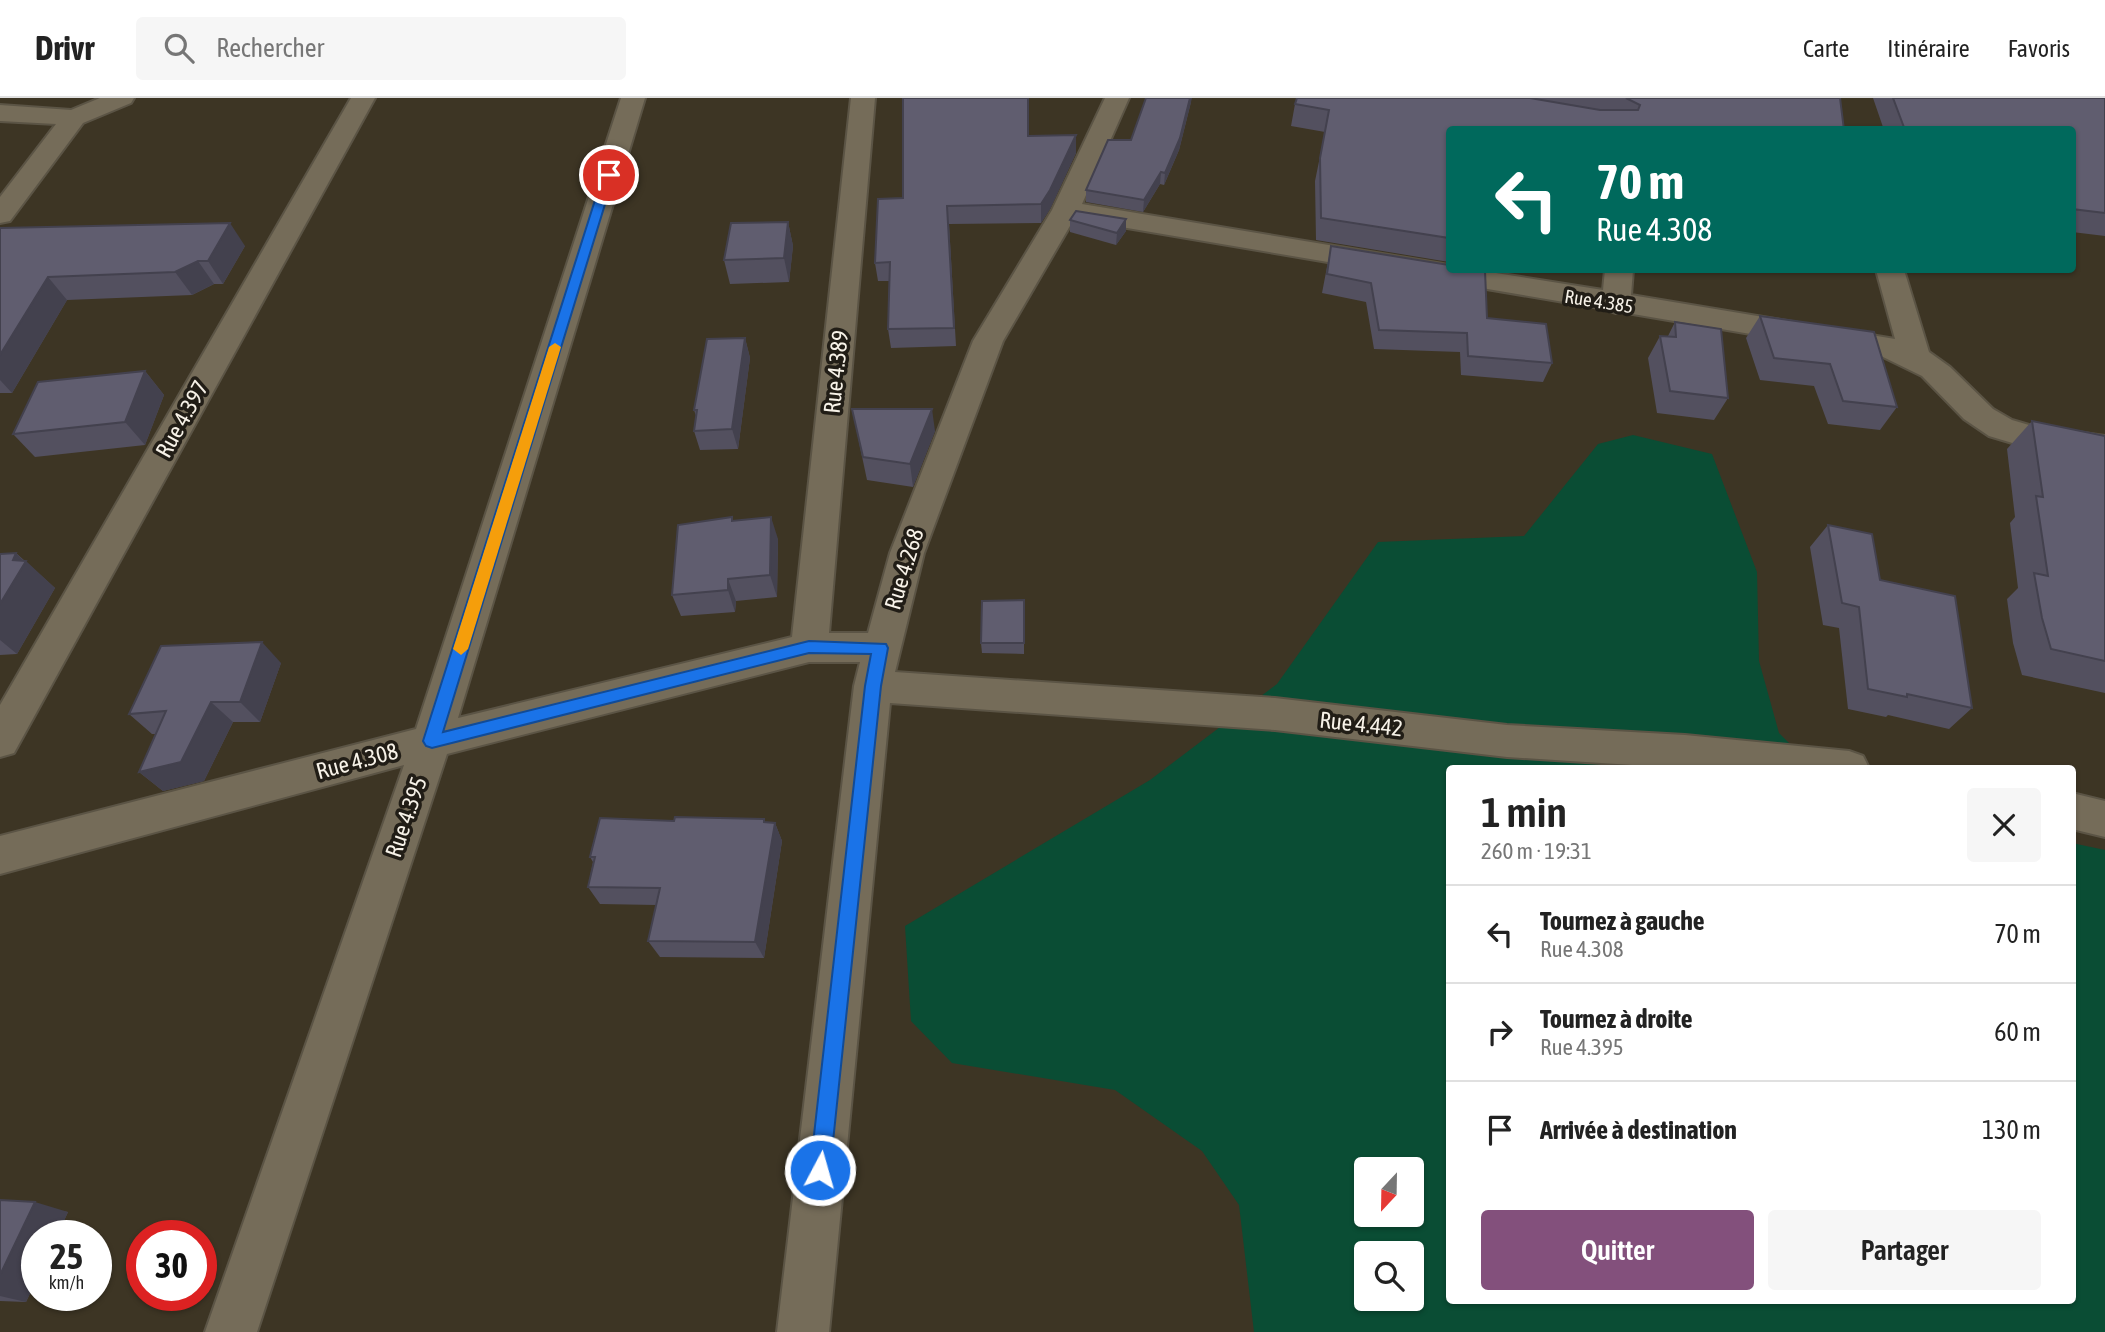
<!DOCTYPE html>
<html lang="fr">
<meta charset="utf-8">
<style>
:root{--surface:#fff;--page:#f6f6f6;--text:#222;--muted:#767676;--line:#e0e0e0;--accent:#83507c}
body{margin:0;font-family:"Asap Condensed",sans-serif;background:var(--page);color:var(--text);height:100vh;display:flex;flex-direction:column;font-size:26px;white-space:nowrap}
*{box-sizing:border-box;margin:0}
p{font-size:23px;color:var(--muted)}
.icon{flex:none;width:38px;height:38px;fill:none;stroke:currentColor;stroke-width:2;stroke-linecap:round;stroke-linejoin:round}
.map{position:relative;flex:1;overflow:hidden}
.side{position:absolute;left:1446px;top:667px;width:630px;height:539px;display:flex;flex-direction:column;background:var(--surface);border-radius:7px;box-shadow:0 2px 5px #0004}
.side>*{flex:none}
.hud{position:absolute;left:1446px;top:28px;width:630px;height:147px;border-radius:7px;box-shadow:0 2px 5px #0004;background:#00695c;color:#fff;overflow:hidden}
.needle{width:46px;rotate:202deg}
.controls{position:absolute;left:1354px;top:1059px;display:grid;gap:14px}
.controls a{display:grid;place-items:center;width:70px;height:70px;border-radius:7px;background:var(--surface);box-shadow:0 2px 5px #0004;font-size:35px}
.speed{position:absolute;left:21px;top:1122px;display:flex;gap:14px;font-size:35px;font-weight:700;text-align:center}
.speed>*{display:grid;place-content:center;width:91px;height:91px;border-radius:50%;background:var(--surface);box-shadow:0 2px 5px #0004;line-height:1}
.speed small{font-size:18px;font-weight:400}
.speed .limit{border:10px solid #d22;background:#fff;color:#111}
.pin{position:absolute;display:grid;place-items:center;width:60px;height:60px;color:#fff;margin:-30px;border:4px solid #fff;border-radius:50%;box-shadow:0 2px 7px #0007}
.me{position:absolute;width:77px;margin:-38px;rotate:6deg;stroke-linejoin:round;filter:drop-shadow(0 0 5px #0008)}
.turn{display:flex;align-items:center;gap:24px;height:147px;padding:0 35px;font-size:32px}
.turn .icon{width:91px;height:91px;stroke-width:2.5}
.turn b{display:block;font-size:49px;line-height:60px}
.round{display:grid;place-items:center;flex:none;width:74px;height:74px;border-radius:7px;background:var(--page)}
.head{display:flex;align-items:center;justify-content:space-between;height:119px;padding:0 35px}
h1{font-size:42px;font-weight:600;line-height:52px}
.action{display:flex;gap:14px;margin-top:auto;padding:14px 35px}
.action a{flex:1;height:80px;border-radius:7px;background:var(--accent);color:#fff;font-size:28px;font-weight:600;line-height:80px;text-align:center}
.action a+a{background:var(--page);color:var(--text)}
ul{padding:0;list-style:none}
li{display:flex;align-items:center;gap:21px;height:98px;padding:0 35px;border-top:2px solid var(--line)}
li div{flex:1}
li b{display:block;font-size:26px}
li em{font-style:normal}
header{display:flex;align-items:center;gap:42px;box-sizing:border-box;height:98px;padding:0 35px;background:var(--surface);border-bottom:2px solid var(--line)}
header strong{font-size:33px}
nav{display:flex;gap:38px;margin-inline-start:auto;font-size:24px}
.search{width:490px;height:63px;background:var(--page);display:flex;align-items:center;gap:18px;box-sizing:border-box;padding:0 24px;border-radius:7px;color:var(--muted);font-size:26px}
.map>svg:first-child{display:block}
.green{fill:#0a4d34;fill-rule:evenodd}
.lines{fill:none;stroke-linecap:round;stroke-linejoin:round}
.street-casing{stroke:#5b5445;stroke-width:4}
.street{fill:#756c59;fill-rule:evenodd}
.wall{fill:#53505f}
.shaded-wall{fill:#43414e}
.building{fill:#605d6f;stroke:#43414e;stroke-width:2}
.route{fill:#1a73e8;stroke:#114b97;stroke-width:2}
.slow{fill:#f59e0b}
.labels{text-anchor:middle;stroke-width:7;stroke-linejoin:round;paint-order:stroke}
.far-street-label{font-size:19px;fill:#f7f2e8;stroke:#211d16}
.street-label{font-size:23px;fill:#f7f2e8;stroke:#211d16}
</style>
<header>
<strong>Drivr</strong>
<div class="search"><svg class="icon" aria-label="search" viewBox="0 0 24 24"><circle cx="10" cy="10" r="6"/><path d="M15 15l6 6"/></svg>Rechercher</div>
<nav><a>Carte</a><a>Itinéraire</a><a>Favoris</a></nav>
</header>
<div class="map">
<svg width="2105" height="1234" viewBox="0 0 2105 1234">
<rect width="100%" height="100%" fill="#3d3524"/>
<path class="green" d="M1633,337L1712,356L1757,474L1759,563L1779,635L1814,670H1449V1202H2072V745L2105,752V1234H1254L1239,1107L1202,1053L1115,992L952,965L911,923L905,828L1150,682L1277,586L1378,444L1524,438L1598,346ZM1367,1071H1412V1116H1367ZM1367,1155H1412V1200H1367Z"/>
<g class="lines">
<g class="street-casing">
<g id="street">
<polygon points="100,0 134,0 131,5 83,25 10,123 0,125 0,99 56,26 0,23 0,7 71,12"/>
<polygon points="351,0 375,0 14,655 0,659 0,607"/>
<polygon points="621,0 645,0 458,620 792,539 851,0 875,0 829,535 868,535 890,455 973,243 1052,112 1105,0 1129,0 1082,106 1449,167 1449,172 1477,172 1603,192 1605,172 1633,172 1631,197 1895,241 1876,172 1904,172 1929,254 1950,269 1993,311 2012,322 2029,327 2105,338 2105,360 2029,350 1989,338 1964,321 1922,278 1881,258 1621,214 1616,215 1605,211 1074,121 1003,243 924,455 895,574 1275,600 1507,627 1685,637 1849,653 1863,658 1869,670 1679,670 1507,659 1275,632 890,605 829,1234 777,1234 854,588 860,564 809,564 447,656 257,1234 205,1234 404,667 0,776 0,738 416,631"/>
<polygon points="2072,695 2105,703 2105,739 2072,731"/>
</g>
</g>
<use href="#street" class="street"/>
</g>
<g class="wall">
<polygon points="1297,0 1840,0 1449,32 1449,164 1316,142 1315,83 1325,34 1291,28 1295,6"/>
<polygon points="1873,0 2105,0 2105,138 2072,134 2072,32 1884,32"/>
<polygon points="1191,4 1179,52 1164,87 1160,86 1143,114 1086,104 1086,92 1131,42"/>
<polygon points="1076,37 1076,55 1050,111 1041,125 949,126 956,248 891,250 888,231 889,183 878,183 875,165 903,100 1028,38"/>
<polygon points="1070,122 1126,133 1116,147 1070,134"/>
<polygon points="788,124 793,148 789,184 730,186 724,162"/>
<polygon points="0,130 245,148 223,186 214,186 192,197 67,202 12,295 0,295"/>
<polygon points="1331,148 1487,220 1552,265 1543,284 1461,277 1460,254 1374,251 1366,204 1322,195"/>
<polygon points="1760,218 1897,309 1880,332 1828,326 1814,288 1760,282 1746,240"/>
<polygon points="1675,224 1728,300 1714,322 1657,315 1648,260 1660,238 1668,238"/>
<polygon points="745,240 750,260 738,351 700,352 694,333 696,318 694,312"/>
<polygon points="145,273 164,297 145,347 35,359 13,336"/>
<polygon points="852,311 935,333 913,389 867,382"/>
<polygon points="2032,323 2105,338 2105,595 2022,577 2013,545 2007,501 2018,490 2010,425 2015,419 2007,351"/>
<polygon points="733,423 778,441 777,499 736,503 735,514 681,518 672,497"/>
<polygon points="1828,427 1880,482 1972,610 1949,631 1888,617 1886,619 1848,611 1839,530 1823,527 1810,449"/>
<polygon points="16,455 55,490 17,556 0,557 0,456"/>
<polygon points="1024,502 1024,556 982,555 981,545"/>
<polygon points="281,565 260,624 233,624 204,683 163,693 139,674 156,636 152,636 129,616"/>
<polygon points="674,723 775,725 782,743 764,860 660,859 648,843 656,807 600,806 588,789 593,764 590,759"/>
<polygon points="0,1102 68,1114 57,1138 37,1138 37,1181 26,1204 0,1203"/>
</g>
<g class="shaded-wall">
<polygon points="1190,0 1192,0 1179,52 1164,87 1165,75"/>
<polygon points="1076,37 1076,55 1050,111 1041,125 1041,106"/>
<polygon points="1161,74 1160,86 1143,114 1144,102"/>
<polygon points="1126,121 1126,133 1116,147 1117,135"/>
<polygon points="788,124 793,148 789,184 784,160"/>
<polygon points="230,125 245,148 223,186 208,163"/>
<polygon points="198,163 214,186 192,197 175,174"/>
<polygon points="48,179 67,202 12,295 0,282 0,257"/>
<polygon points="745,240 750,260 738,351 732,331"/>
<polygon points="145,273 164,297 145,347 125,324"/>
<polygon points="932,311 935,333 913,389 910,366"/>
<polygon points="771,419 778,441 777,499 770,477"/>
<polygon points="16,455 25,464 26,463 55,490 17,556 0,542 0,506 13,462"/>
<polygon points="728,481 736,503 735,514 728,492"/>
<polygon points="262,544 281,565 260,624 240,604"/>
<polygon points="211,604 233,624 204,683 163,693 139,674"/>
<polygon points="764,721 772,739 775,725 782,743 764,860 755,844"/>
<polygon points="35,1104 68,1114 57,1138 37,1138 37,1181 26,1204 0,1198 0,1177"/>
</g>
<g class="building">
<polygon points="903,0 1028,0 1028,38 1076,37 1050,92 1041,106 947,108 954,230 888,231 890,164 875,165 878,101 903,100"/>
<polygon points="1146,0 1190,0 1180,40 1165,75 1161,74 1144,102 1086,92 1108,42 1131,42"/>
<polygon points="1297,0 1530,0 1600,12 1638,12 1640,7 1626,0 1840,0 1844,32 1449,32 1449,140 1321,120 1320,60 1329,12 1295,6"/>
<polygon points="1893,0 2105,0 2105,115 2072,111 2072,32 1905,32"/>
<polygon points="1076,113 1126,121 1117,135 1070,122"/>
<polygon points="788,124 784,160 724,162 731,125"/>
<polygon points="230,125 208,163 198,163 175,174 48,179 0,257 0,130"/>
<polygon points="1331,148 1449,167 1449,172 1475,172 1485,173 1487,220 1546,226 1552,265 1468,258 1467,235 1379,232 1371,185 1327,176"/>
<polygon points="1760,218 1874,234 1897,309 1843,303 1830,266 1774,260"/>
<polygon points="1675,224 1721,231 1728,300 1670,293 1660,238 1676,239"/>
<polygon points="745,240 732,331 694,333 697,312 694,312 707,241"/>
<polygon points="145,273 125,324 13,336 38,284"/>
<polygon points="852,311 932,311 910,366 863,359"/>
<polygon points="2032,323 2105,338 2105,563 2051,551 2042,520 2034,475 2048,478 2036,398 2043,399"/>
<polygon points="732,419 732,423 771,419 770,477 728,481 728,492 672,497 678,427"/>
<polygon points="1828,427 1872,436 1880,482 1955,498 1972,610 1907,596 1907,599 1868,591 1859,509 1842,505"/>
<polygon points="16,455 13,462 26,463 0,506 0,456"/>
<polygon points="1024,502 1024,545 981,545 982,503"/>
<polygon points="262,544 240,604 211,604 181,664 139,674 166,613 129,616 161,548"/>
<polygon points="675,719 764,721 764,724 775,725 755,844 648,843 660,790 588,789 595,759 590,759 600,720 674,723"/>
<polygon points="0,1102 35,1104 0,1177"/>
</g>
<polygon class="route" points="609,74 614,77 443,634 809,543 886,546 888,550 881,588 830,1072 827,1080 820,1082 813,1080 810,1072 865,588 871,556 809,555 432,650 426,648 423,643 603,77"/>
<polygon class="slow" points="555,245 561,249 468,551 461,557 453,551 549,249"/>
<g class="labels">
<g class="far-street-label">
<text transform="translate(1599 203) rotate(9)" y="7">Rue 4.385</text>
</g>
<g class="street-label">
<text transform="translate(836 274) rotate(-84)" y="8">Rue 4.389</text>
<text transform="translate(182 321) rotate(-61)" y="8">Rue 4.397</text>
<text transform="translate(904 471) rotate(-73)" y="8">Rue 4.268</text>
<text transform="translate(1361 626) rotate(6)" y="8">Rue 4.442</text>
<text transform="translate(357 663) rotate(-15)" y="8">Rue 4.308</text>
<text transform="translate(406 719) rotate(-71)" y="8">Rue 4.395</text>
</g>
</g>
</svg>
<div class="controls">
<a><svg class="needle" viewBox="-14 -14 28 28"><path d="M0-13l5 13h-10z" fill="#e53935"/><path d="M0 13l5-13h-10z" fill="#767676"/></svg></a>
<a><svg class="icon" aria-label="search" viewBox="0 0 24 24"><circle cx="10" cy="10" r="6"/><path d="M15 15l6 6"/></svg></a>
</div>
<div class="speed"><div>25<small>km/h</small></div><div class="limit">30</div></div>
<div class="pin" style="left:609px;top:77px;background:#d93025"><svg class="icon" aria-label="arrive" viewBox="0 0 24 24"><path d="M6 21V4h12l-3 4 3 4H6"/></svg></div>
<svg class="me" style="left:820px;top:1072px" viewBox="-20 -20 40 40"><circle r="17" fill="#1a73e8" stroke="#fff" stroke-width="3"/><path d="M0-11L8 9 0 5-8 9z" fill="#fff"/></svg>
<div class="hud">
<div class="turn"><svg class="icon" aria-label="left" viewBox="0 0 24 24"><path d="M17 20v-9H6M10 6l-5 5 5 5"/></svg><div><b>70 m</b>Rue 4.308</div></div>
</div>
<section class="side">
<div class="head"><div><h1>1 min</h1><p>260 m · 19:31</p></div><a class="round"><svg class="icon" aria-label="close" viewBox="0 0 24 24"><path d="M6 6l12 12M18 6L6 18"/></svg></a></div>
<ul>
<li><svg class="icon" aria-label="left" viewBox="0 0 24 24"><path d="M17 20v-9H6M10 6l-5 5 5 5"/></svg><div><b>Tournez à gauche</b><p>Rue 4.308</p></div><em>70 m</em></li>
<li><svg class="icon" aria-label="right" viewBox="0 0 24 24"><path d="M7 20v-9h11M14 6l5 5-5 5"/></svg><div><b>Tournez à droite</b><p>Rue 4.395</p></div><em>60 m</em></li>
<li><svg class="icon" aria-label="arrive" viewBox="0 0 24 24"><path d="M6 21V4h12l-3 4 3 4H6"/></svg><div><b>Arrivée à destination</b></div><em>130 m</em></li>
</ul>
<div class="action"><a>Quitter</a><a>Partager</a></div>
</section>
</div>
